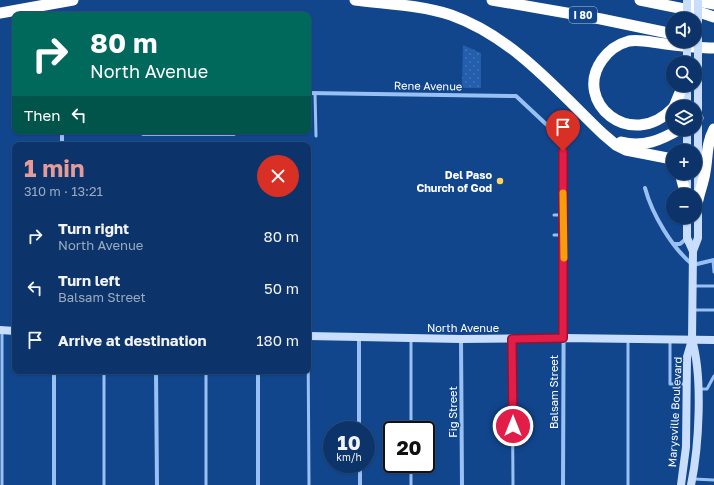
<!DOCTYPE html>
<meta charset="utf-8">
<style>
:root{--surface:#0d346a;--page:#163c70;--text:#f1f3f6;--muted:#9aaac1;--line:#2d4f7e;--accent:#e69b98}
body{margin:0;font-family:"Golos Text",sans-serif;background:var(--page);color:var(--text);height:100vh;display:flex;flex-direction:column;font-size:15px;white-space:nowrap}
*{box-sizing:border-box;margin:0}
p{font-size:13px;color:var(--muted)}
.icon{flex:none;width:22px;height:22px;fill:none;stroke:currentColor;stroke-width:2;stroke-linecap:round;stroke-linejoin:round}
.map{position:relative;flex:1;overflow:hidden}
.sheet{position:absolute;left:12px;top:142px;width:299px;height:232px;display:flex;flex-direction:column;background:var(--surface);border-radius:8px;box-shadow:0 1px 3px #0004,0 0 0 1px var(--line)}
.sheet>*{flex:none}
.guide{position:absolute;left:12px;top:12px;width:299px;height:122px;border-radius:8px;box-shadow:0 1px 3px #0004,0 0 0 1px var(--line);background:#00695c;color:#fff;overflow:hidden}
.controls{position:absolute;left:666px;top:12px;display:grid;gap:8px}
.controls a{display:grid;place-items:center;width:36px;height:36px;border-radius:50%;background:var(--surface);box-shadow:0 1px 3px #0004,0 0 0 1px var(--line);font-size:20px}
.speed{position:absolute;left:323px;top:421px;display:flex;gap:8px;font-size:20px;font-weight:700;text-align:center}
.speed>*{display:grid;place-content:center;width:52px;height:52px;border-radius:50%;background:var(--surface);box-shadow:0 1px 3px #0004,0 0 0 1px var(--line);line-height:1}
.speed small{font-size:10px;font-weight:400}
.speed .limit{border:2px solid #111;border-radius:6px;background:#fff;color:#111}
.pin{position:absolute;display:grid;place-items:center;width:34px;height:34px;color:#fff;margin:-41px -17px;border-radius:50% 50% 50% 0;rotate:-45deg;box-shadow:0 0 4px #0007}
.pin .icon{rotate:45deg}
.me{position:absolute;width:44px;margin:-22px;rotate:0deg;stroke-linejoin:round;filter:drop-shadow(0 0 3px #0008)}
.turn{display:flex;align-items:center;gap:14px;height:84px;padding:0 12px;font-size:18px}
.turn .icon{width:52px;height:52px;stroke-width:2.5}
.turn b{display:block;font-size:28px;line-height:34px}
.then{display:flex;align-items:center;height:38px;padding:0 12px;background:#0003;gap:8px;font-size:15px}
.round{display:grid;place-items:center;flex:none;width:42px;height:42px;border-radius:21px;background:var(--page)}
.head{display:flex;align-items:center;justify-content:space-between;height:68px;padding:0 12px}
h1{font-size:24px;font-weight:700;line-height:30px;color:var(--accent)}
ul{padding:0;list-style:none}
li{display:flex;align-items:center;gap:12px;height:52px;padding:0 12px}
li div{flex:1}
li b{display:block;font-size:15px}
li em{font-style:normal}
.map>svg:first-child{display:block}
.grass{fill:url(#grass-dots)}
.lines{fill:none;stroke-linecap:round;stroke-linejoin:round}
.lane{stroke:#99c0f2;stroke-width:3}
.street{stroke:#99c0f2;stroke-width:4}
.secondary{stroke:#c8defc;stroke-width:8}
.highway{stroke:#fff;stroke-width:11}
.secondary-bridge{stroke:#c8defc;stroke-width:8}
.route-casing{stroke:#92132f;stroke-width:10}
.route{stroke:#e11d48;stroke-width:7}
.slow{stroke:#f59e0b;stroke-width:7}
.poi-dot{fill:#ffd25a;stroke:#11468d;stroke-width:1.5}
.labels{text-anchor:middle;stroke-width:3;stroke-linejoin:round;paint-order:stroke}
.shield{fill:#11468d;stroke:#b8c8dd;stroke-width:1}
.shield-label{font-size:10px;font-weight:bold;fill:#fff}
.street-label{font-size:11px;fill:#fff;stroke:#11468d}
.poi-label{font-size:11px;font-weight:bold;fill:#fff;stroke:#11468d;text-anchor:end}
</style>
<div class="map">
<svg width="714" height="485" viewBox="0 0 714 485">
<defs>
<pattern id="grass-dots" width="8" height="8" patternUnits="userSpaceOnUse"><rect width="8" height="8" fill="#235fac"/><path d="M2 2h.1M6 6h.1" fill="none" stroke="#4477b8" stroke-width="1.8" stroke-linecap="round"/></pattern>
</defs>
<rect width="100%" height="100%" fill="#11468d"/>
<polygon class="grass" points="463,45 481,53 481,88 462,88"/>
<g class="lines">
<g class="lane">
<polyline points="315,93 316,136"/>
<polyline points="554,215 564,215"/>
<polyline points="554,235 564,235"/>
<polyline points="713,261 714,272"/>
<polyline points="693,286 714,286"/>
<polyline points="694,310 714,310"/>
<polyline points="2,330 2,485"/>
<polyline points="308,337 309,485"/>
<polyline points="411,338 411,430"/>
<polyline points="512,339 513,485"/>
<polyline points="628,340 628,485"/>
<polyline points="670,341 670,384 686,384"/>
<polyline points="104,371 104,485"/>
<polyline points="206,371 206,485"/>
<polyline points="700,389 707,389 714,376"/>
<polyline points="411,464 411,485"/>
<polyline points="694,479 714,480"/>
</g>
<g class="street">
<polyline points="308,93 516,96 562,139 564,235 563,485"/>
<polyline points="143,131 143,134 234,134 234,131"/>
<polyline points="62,145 62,131"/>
<path d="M645,188C652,214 672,248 693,265L714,260"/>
<polyline points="674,244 680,244 687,238"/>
<polyline points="359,337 359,430"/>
<polyline points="461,339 462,485"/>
<polyline points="156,371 157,485"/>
<polyline points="258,371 258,485"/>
<polyline points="360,464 360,485"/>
<polyline points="54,485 54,371"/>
</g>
<g class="secondary">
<polyline points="687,85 687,107"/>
<polyline points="687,151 687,129"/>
<polyline points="687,188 687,173"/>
<polyline points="693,251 698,238 698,68"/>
<polyline points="0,330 15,331"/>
<polyline points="308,336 461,339 563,338 714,340"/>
<polyline points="681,485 686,447 687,357 692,340 693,251 687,238 687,217"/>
<path d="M691,485C699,447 703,377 692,340"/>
</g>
<g class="highway">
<path d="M355,0C386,4 421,5 451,15C513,37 556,89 603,134L616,145L626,150L667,158L673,162"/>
<polyline points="492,0 601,19 673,34"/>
<polyline points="640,0 699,12 714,17"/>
<polyline points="692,0 714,4"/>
<polyline points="0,13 73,0"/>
<polyline points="674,107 683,85"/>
<path d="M673,108C631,152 572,102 602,60C609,50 618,44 629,41C641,39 654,43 666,44C682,46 698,48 714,48"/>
<polyline points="695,120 698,118"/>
<path d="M621,142C643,148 661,140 680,129"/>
<polyline points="680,173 686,195"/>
<path d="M698,200C700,190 704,181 705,172C708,156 706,145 714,129"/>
</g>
<g class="secondary-bridge">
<polyline points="687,0 687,19"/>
<polyline points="698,0 698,68"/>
<polyline points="687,41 687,63"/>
</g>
</g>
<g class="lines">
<g class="route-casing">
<polyline id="route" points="513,426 512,339 563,338 563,151"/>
</g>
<use href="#route" class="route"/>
<polyline class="slow" points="563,193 564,258"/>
</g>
<circle class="poi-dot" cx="500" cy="181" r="4"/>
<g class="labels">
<rect class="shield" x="569" y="7" width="28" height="16" rx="3"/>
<g class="shield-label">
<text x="583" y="19">I 80</text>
</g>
<g class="street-label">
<text transform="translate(428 86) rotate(1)" y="4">Rene Avenue</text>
<text x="463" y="332">North Avenue</text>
<text transform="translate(554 392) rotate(-90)" y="4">Balsam Street</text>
<text transform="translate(453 412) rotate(-90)" y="4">Fig Street</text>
<text transform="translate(675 412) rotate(-87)" y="4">Marysville Boulevard</text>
</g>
<g class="poi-label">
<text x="492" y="179">Del Paso<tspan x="492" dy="13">Church of God</tspan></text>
</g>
</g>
</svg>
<div class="controls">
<a><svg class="icon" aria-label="sound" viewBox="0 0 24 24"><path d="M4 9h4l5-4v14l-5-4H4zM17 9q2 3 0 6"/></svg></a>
<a><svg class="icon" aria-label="search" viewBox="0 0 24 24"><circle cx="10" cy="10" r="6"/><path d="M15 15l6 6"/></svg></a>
<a><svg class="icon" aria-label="layers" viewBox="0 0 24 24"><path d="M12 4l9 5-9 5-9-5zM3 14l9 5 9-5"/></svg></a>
<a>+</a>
<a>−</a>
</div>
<div class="speed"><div>10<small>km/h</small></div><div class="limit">20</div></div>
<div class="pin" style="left:563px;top:151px;background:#d93025"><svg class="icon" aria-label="arrive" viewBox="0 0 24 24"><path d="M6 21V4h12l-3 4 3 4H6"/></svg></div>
<svg class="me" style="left:513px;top:426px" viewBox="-20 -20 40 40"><circle r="17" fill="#e11d48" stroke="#fff" stroke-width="3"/><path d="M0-11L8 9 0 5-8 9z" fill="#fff"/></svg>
<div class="guide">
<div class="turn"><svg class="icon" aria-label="right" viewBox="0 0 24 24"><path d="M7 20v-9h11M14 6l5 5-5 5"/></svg><div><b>80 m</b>North Avenue</div></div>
<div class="then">Then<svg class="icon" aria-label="left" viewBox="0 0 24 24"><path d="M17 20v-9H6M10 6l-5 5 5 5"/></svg></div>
</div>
<section class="sheet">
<div class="head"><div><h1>1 min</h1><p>310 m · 13:21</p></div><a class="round" style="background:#d93025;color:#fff"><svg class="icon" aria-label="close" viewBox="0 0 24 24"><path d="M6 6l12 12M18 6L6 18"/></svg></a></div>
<ul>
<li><svg class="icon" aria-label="right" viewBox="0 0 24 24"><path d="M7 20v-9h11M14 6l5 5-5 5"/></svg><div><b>Turn right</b><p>North Avenue</p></div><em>80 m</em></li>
<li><svg class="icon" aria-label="left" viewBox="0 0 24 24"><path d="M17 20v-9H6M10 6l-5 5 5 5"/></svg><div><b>Turn left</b><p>Balsam Street</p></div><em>50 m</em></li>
<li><svg class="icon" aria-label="arrive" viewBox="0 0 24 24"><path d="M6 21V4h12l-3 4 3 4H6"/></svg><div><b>Arrive at destination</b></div><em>180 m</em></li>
</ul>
</section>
</div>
